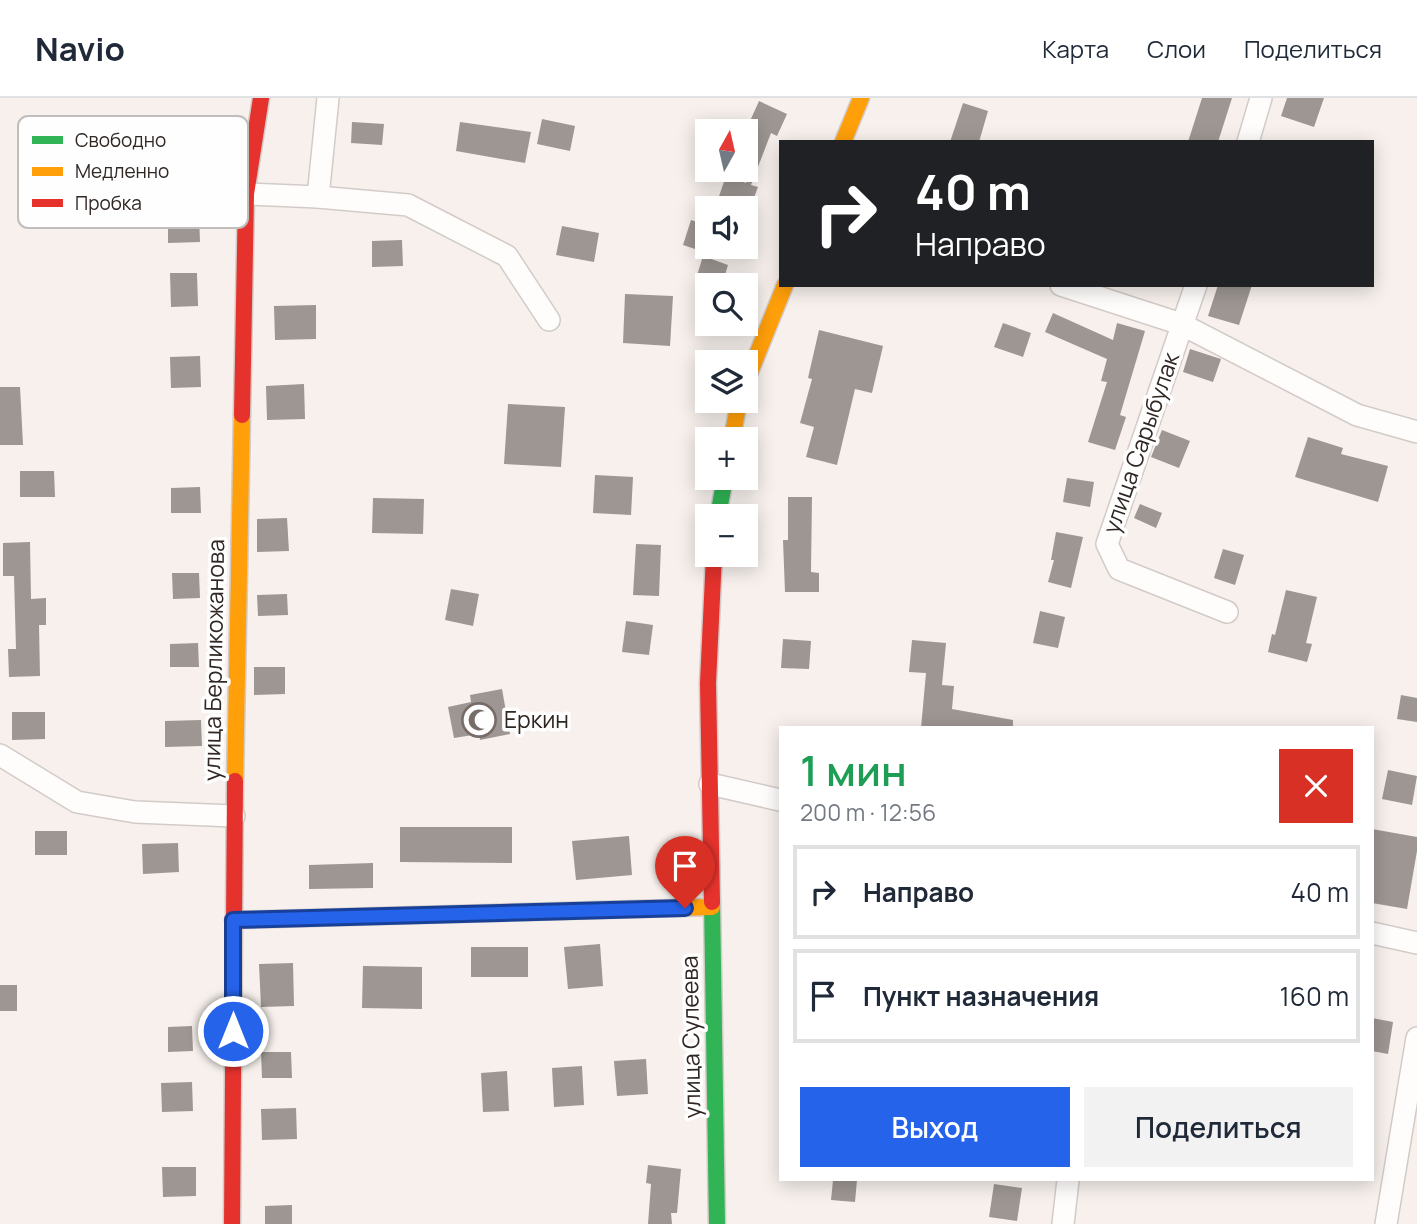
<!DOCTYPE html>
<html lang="ru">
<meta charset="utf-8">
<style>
:root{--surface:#fff;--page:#f2f2f3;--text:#1f2937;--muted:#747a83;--line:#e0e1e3;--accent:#2563eb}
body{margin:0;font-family:Manrope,sans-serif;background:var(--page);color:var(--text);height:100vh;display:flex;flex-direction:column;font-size:26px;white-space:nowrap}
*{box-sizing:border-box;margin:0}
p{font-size:23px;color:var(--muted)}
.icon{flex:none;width:38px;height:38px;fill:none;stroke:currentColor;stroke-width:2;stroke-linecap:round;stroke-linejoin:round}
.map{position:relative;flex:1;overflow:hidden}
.drawer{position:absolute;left:779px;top:628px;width:595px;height:455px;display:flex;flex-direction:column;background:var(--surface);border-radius:0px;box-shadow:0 4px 18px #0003}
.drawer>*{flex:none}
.top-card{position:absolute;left:779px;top:42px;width:595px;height:147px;border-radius:0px;box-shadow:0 4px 18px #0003;background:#202124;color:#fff;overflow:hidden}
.needle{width:46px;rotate:8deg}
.fabs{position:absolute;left:695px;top:21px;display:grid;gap:14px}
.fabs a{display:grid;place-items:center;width:63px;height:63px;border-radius:0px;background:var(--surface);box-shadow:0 4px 18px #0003;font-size:35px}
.pin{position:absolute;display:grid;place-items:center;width:60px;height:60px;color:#fff;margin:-72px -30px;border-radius:50% 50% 50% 0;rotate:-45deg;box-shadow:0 0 7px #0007}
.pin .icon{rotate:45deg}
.me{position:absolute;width:77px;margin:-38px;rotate:0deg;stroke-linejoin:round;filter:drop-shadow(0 0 5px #0008)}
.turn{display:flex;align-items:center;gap:24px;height:147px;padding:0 21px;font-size:32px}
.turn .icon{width:91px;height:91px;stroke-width:2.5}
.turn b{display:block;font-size:49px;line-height:60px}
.round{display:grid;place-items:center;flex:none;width:74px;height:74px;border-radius:0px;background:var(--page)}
.headline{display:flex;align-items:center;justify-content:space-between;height:119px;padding:0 21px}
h1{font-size:42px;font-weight:600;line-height:52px;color:#1e9e55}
.cta{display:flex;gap:14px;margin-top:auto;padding:14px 21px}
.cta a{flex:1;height:80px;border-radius:0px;background:var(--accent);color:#fff;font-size:28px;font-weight:600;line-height:80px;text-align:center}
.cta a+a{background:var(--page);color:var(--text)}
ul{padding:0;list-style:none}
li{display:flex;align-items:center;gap:21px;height:94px;margin:0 14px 10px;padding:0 7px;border:4px solid var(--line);border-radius:0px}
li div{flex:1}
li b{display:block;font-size:26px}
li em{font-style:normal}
header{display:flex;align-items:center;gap:42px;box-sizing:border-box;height:98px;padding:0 35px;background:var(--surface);border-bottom:2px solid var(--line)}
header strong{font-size:33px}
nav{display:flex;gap:38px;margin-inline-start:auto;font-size:24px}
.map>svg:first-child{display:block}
.building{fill:#9d9692}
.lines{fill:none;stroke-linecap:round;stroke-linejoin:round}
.street-casing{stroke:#d3cbc7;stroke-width:24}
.fast-casing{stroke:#d3cbc7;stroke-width:19}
.slow-casing{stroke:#d3cbc7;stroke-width:19}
.jam-casing{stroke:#d3cbc7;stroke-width:19}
.street{stroke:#fefdfc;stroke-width:21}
.fast{stroke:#30b455;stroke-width:16}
.slow{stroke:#ff9f0a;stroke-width:16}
.jam{stroke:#e5322d;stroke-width:16}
.route-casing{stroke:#184099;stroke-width:18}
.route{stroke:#2563eb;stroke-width:12}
.labels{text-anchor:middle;stroke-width:7;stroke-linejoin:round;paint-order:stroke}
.street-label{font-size:23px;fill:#302723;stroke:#fefefe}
.poi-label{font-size:23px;fill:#302723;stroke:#fefefe;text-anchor:start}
.key{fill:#fefefe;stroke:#c0bebc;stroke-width:2}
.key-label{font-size:19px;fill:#302723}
</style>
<header>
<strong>Navio</strong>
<nav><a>Карта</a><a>Слои</a><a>Поделиться</a></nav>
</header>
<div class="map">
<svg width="1417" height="1126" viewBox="0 0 1417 1126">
<rect width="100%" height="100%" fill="#f7f0ec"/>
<g class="building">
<polygon points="1202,0 1232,0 1218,44 1188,44"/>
<polygon points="1287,0 1324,0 1314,29 1281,18"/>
<polygon points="759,3 787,16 777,38 771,35 751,87 758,89 748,115 746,114 746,110 736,110 717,104 726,78 746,85 746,32"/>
<polygon points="963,5 988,13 979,44 950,44"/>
<polygon points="542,21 575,28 570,53 537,46"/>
<polygon points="352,24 384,26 382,47 351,45"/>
<polygon points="460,24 531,34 525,65 456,53"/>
<polygon points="199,116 200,144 168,145 168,117"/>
<polygon points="691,122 707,127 707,155 683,147"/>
<polygon points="562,128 599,135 594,164 556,157"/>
<polygon points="402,142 403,168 372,169 372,143"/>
<polygon points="703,158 728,167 722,187 703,187 695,184"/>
<polygon points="170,175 197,175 198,208 171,209"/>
<polygon points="1218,187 1252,187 1239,227 1208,218"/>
<polygon points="625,196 673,198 670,248 623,245"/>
<polygon points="316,207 316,241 275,242 274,208"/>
<polygon points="1053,215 1113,242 1117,225 1145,233 1120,317 1126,319 1115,352 1088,344 1107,284 1101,283 1107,261 1045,234"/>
<polygon points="1003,225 1031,235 1023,259 994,249"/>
<polygon points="819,232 883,248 872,295 855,291 837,367 806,359 814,329 800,325 812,281 808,280"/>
<polygon points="1190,251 1221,261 1213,284 1183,274"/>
<polygon points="200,258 201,289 171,290 170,259"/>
<polygon points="304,286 305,321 267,322 266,288"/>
<polygon points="0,289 20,289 23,347 0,347"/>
<polygon points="508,306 565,309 561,369 504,366"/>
<polygon points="1162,332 1190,343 1179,370 1151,359"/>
<polygon points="1308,339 1343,350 1341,356 1388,368 1378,404 1295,379"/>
<polygon points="20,373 54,373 55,399 20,399"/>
<polygon points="595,377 633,379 631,417 593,415"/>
<polygon points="1067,380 1094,384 1090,409 1063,404"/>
<polygon points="200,389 201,415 171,415 171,390"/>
<polygon points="788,399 812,399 811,474 819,475 819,494 785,494 783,442 788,442"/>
<polygon points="373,400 424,401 423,436 372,435"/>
<polygon points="1140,406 1162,415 1156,430 1134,420"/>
<polygon points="287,420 289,453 257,454 257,421"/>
<polygon points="1056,434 1083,439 1071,490 1048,484 1054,462 1051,462"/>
<polygon points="30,444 31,501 46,500 46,527 39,527 40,578 9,579 8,551 16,551 14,478 3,478 3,445"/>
<polygon points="636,446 661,447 659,498 633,497"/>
<polygon points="1223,451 1244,457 1235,487 1214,480"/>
<polygon points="172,475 199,475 200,500 173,501"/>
<polygon points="451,491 479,496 473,528 445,522"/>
<polygon points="1286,492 1317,499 1306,545 1312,546 1307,564 1268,554 1272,536 1275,537"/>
<polygon points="287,496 288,517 258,518 257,497"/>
<polygon points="1040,513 1065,519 1058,550 1033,545"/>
<polygon points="626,523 653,527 649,557 622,554"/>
<polygon points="783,541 811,543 809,571 781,570"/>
<polygon points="912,542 946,545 942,587 954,588 952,611 1013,622 1013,630 921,630 926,575 909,574"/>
<polygon points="198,545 199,569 170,569 170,546"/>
<polygon points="254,569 285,569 285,596 254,597"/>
<polygon points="502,591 510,636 480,642 479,636 454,640 448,609 471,604 470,597"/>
<polygon points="1401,597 1417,600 1417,624 1397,621"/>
<polygon points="12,614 45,614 45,641 12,642"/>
<polygon points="201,622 202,648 165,649 165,623"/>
<polygon points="1388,672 1417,678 1412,707 1382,701"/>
<polygon points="400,729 512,729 512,765 400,764"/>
<polygon points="1372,731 1417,739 1417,753 1407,811 1372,805"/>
<rect x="35" y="733" width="32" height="24"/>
<polygon points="629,738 632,777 576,782 572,743"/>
<polygon points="178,745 179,774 143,776 142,746"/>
<polygon points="373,765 373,790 309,791 309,767"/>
<polygon points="600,846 603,888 568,891 564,849"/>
<rect x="471" y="849" width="57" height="30"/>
<polygon points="293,865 294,908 261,909 259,866"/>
<polygon points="363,868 422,869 422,911 362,910"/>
<rect x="0" y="887" width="17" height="26"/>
<polygon points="1372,920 1393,924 1388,956 1372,953"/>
<polygon points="192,928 193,953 168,954 168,929"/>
<polygon points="261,954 291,954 292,980 262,980"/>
<polygon points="646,961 648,996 617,998 614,963"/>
<polygon points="582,968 584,1007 554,1009 552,970"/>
<polygon points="507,973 509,1013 483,1014 481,975"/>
<polygon points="192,984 193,1013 162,1014 161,985"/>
<polygon points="296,1010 297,1041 262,1042 261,1011"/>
<polygon points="648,1067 681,1071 677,1115 671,1115 672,1126 648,1126 651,1086 646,1085"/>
<polygon points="162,1069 196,1069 196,1098 163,1099"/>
<polygon points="833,1082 857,1082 855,1104 831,1102"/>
<polygon points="994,1086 1022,1090 1017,1123 989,1119"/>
<polygon points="292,1107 292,1126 265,1126 265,1108"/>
</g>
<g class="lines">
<g class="street-casing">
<g id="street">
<polyline points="1248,44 1261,0"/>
<polyline points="246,96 318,99 328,0"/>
<polyline points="318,99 408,107 507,158 549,222"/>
<polyline points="1061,187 1181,226 1357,317 1417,334"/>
<polyline points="1196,187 1107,446 1119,471 1227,514"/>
<polyline points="0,657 77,704 135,714 234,718"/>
<polyline points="710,686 780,702"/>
<polyline points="1372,835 1417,845"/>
<polyline points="1063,1126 1068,1082"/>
<polyline points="1386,1126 1417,940"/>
</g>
</g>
<g class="fast-casing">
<g id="fast">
<polyline points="718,418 725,380"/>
<polyline points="712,804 717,1126"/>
</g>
</g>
<g class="slow-casing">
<g id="slow">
<polyline points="843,44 861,0"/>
<polyline points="746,284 785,187"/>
<polyline points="732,341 739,303"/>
<polyline points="235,683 242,317"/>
<polyline points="233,822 712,809"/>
</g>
</g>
<g class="jam-casing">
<g id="jam">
<polyline points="242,317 246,96 261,0"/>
<polyline points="712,804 708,585 714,457"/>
<polyline points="232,1126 235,683"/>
</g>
</g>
<use href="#street" class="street"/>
<use href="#fast" class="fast"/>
<use href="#slow" class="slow"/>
<use href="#jam" class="jam"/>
</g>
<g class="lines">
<g class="route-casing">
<polyline id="route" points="233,933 233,822 685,810"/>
</g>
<use href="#route" class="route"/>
</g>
<defs>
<g id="mosque-ring" transform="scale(1.75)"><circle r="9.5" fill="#fefefe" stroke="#766d69" stroke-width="1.5"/><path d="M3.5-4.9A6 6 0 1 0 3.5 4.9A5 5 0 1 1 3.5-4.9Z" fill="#766d69"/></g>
</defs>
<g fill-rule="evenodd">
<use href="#mosque-ring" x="479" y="622"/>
</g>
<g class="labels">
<g class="street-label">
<text transform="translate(1141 345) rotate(-71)" y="8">улица Сарыбулак</text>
<text transform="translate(214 562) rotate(-89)" y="8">улица Берликожанова</text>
<text transform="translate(691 939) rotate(-91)" y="8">улица Сулеева</text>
</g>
<g class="poi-label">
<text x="504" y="630">Еркин</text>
</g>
</g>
<rect x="18" y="18" width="230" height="112" rx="10" class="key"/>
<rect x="32" y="38" width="31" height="8" fill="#30b455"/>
<rect x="32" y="69" width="31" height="9" fill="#ff9f0a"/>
<rect x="32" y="101" width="31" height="8" fill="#e5322d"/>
<g class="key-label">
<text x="75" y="49">Свободно</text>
<text x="75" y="80">Медленно</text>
<text x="75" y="112">Пробка</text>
</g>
</svg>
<div class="fabs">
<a><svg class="needle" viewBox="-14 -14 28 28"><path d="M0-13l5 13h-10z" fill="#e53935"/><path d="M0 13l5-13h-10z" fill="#747a83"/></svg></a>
<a><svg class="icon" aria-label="sound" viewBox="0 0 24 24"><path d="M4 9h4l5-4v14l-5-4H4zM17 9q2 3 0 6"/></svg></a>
<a><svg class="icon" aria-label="search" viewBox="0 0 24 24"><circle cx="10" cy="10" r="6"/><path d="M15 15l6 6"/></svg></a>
<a><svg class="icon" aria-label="layers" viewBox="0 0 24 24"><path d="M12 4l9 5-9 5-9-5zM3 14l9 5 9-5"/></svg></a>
<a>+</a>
<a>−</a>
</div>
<div class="pin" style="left:685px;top:810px;background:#d93025"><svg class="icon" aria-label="arrive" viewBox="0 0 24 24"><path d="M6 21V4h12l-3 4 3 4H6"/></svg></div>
<svg class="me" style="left:233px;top:933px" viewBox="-20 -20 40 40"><circle r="17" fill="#2563eb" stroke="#fff" stroke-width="3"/><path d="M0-11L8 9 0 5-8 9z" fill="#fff"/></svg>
<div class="top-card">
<div class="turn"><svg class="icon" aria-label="right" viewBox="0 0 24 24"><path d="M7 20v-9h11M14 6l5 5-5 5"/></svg><div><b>40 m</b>Направо</div></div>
</div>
<section class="drawer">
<div class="headline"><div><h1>1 мин</h1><p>200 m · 12:56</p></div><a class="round" style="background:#d93025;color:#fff"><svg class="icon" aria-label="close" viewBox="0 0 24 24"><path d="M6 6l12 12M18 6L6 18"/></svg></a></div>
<ul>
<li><svg class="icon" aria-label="right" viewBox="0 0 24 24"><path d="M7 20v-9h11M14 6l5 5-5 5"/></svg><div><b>Направо</b></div><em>40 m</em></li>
<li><svg class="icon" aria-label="arrive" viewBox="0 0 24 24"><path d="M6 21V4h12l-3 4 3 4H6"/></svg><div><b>Пункт назначения</b></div><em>160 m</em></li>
</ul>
<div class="cta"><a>Выход</a><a>Поделиться</a></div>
</section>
</div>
